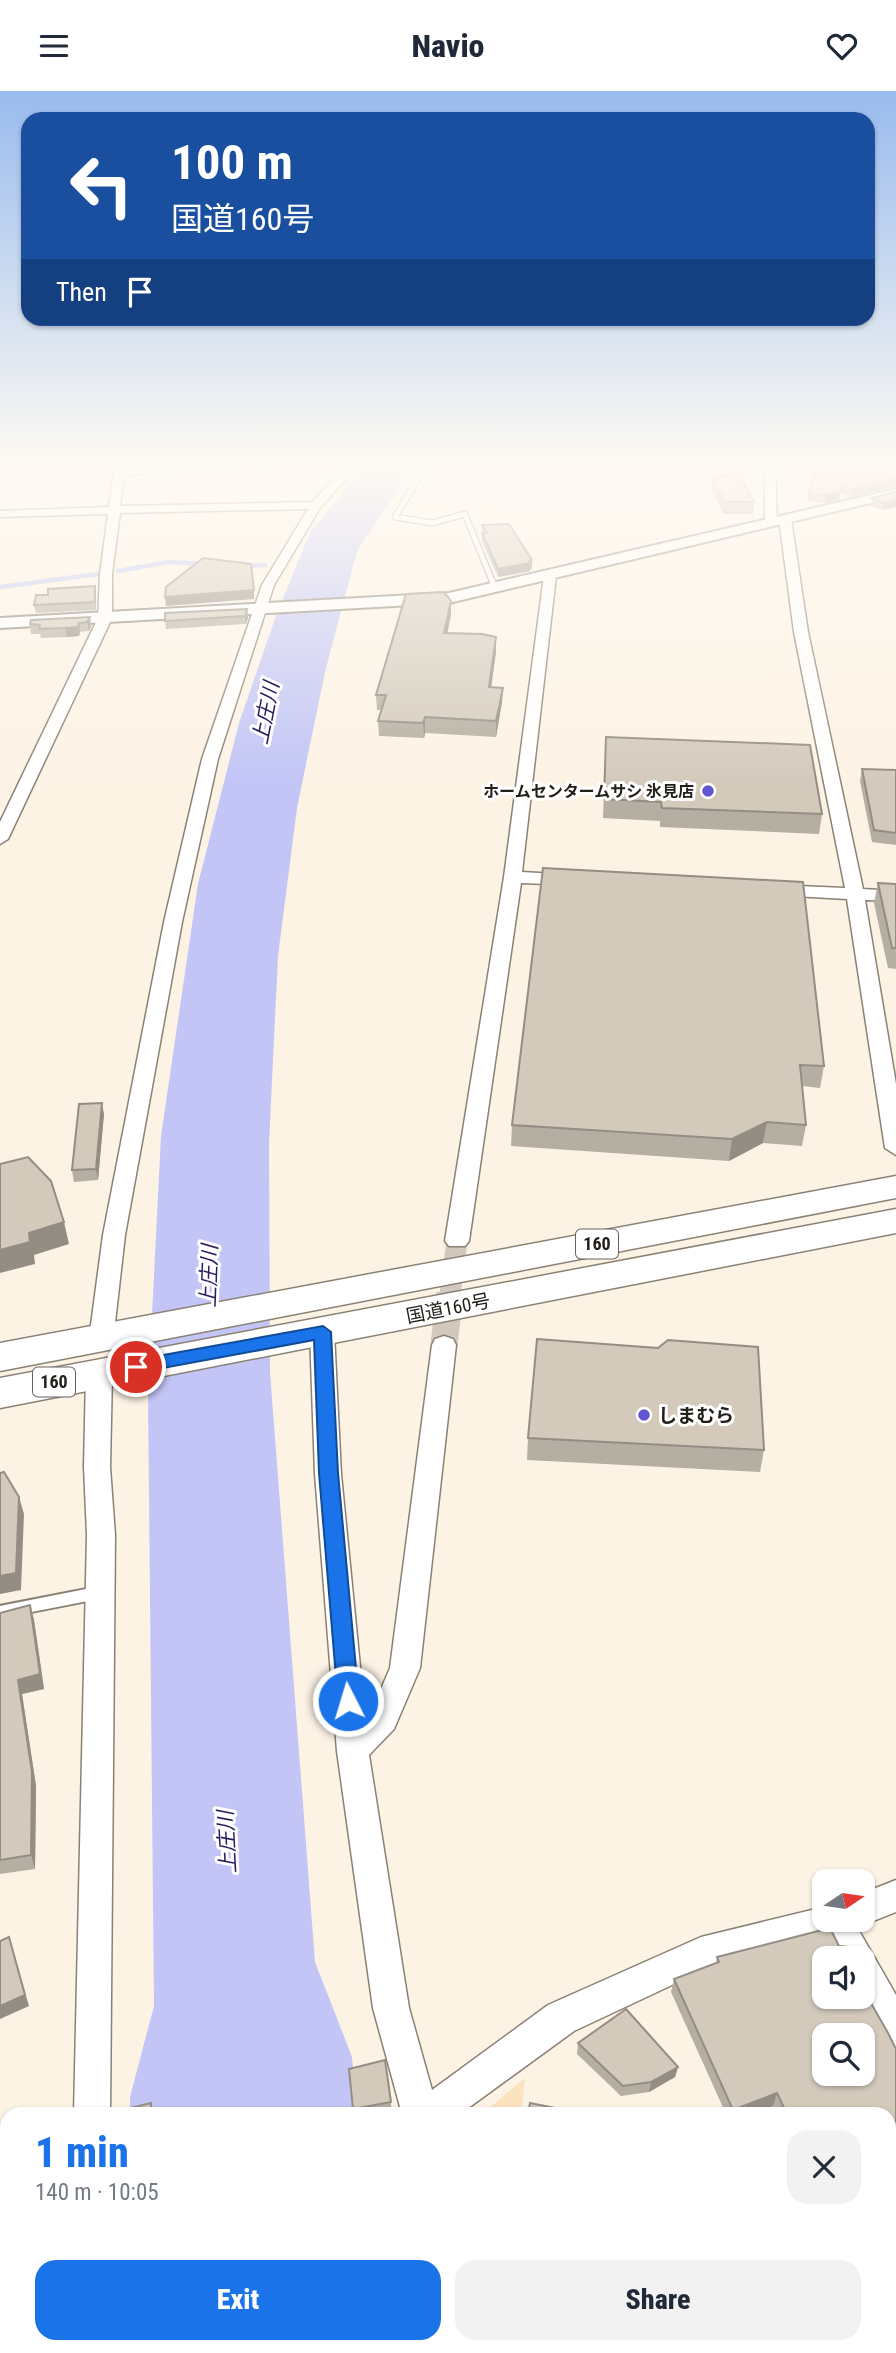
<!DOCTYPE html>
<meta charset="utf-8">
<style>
:root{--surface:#fff;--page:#f2f2f3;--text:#1f2937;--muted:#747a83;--accent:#1a73e8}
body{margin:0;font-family:"Roboto Condensed","Noto Sans JP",sans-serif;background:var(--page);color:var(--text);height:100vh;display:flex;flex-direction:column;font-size:26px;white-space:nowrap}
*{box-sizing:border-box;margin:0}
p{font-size:23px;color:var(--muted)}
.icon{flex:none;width:38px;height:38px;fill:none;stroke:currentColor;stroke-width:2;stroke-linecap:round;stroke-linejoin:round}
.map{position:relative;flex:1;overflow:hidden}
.panel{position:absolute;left:0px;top:2016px;width:896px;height:247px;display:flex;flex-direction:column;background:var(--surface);border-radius:21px 21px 0 0;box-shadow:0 2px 5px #0004}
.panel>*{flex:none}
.top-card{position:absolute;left:21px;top:21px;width:854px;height:214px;border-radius:21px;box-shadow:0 2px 5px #0004;background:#1a4fa0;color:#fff;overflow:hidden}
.needle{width:46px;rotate:77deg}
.fabs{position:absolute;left:812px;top:1778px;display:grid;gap:14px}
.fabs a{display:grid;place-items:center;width:63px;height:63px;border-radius:14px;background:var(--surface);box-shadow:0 2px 5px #0004;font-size:35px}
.pin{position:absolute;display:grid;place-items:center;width:60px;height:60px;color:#fff;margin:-30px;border:4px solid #fff;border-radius:50%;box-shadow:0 2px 7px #0007}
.me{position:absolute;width:77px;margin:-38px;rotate:355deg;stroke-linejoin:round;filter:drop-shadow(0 0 5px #0008)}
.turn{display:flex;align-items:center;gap:24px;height:147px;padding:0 35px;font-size:32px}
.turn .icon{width:91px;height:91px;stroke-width:2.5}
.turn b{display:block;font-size:49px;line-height:60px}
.then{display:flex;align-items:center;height:66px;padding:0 35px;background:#0003;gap:14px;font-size:26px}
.round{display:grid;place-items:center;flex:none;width:74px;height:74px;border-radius:21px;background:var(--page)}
.overview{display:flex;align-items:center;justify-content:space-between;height:119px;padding:0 35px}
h1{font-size:42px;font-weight:800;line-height:52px;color:var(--accent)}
.action{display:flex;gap:14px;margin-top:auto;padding:14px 35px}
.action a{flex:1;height:80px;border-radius:21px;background:var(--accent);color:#fff;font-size:28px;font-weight:800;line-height:80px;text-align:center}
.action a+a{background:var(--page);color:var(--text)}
header{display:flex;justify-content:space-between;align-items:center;height:91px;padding:0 35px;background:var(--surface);font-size:32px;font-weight:800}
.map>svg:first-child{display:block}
.green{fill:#fbe3be}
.water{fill:#c2c5f6}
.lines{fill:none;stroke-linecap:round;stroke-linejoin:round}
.stream{stroke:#c2c5f6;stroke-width:4.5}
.minor-tunnel-far1{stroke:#d1c9bd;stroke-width:21;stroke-dasharray:21 10;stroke-linecap:butt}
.minor-tunnel{stroke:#d1c9bd;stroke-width:27;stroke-dasharray:27 14;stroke-linecap:butt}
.service-far1-casing{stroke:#8a8174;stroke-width:7}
.service-casing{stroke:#8a8174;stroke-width:16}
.minor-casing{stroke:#8a8174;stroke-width:3}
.tertiary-casing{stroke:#8a8174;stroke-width:4}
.trunk-casing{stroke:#8a8174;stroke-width:3}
.service-far1{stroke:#fff;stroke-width:5}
.service{stroke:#fff;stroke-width:12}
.minor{fill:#fff;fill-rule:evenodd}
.tertiary{fill:#fff;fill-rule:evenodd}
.trunk{fill:#fff;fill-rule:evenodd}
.wall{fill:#b5aea2}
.shaded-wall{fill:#948d84}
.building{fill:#d3cabc;stroke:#948d84;stroke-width:2;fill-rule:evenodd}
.route{fill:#1a73e8;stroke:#114b97;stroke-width:2}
.poi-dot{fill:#6257d0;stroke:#fff;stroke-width:2.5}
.labels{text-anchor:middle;stroke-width:6;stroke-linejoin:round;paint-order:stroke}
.far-poi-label{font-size:16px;font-weight:bold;fill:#23201b;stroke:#fff;text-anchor:end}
.shield{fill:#fff;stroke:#65635f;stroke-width:2}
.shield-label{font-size:18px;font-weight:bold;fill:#23201b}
.street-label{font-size:19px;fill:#23201b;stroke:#fff}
.poi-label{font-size:19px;font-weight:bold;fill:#23201b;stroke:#fff;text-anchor:start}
.water-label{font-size:21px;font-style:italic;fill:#261c60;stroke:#fff}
</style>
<header><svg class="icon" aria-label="menu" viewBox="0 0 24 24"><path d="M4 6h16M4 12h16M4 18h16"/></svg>Navio<svg class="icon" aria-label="heart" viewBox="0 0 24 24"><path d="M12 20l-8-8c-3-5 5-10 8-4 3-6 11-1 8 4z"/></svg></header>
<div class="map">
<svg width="896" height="2262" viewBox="0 0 896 2262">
<rect width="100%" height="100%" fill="#fdf3e5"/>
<g class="green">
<polygon points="525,1987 521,2023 482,2023"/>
<polygon points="436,2256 767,2256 768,2262 436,2262"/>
</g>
<g class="water">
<polygon points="364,375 414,375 357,460 325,581 297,717 278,865 269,1052 270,1281 315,1871 352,1966 357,2023 130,2023 130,2006 154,1915 148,1303 161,1045 198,793 239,632 277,522 310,442"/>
<rect x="133" y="2256" width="247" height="6"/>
</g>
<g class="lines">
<g class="stream">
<polyline points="243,475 265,474"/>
<polyline points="118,480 170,471 206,473"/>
<polyline points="0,496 106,482"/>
</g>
<polyline class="minor-tunnel-far1" points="450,1204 457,1150"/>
<polyline class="minor-tunnel" points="444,1254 450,1202"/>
<g class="service-far1-casing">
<polyline id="service-far1" points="426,375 395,426 432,432 465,423 495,497"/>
</g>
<g class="service-casing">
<polyline id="service" points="0,1521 97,1502"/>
</g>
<g class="minor-casing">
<g id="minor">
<polygon points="115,375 280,375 124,384 120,415 312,411 346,375 357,375 320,417 274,494 218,668 182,831 125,1144 113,1249 110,1255 101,1258 92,1255 89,1249 103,1144 164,831 202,668 262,494 308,418 120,422 112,483 112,527 8,748 0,753 0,731 98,527 100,483 108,423 0,426 0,420 109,416"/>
<polygon points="765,375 775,375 777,431 771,434 765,431"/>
<polygon points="785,425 791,428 808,541 863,798 896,800 896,810 865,809 896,993 896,1064 885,1057 847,808 775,804 766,799 775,794 845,797 794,541 779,428"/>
<polygon points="550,481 556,485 522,781 573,784 582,789 573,794 521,792 469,1150 465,1155 449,1155 445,1150 504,786 544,485"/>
<polygon points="322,1232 331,1235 334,1241 341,1383 365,1626 372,1619 390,1577 432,1254 435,1248 444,1245 453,1248 456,1254 420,1577 394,1638 369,1664 409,1917 432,1999 548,1914 701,1846 824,1816 824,1829 863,1829 863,1802 896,1789 896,1821 863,1834 854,1831 896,1904 896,1957 883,1952 858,1906 863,1906 863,1867 837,1867 827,1848 704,1879 574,1940 460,2023 402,2023 373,1917 337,1660 315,1383 310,1241 313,1235"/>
<polygon points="99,1274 108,1277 112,1283 110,1376 115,1444 110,2023 74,2023 87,1444 84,1376 86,1283 90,1277"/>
<polygon points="0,2118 7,2121 7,2174 0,2171"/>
<polygon points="7,2194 7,2234 0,2236 0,2196"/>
<rect x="76" y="2256" width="40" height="6"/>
<polygon points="394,2256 434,2256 435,2262 395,2262"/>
</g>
</g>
<g class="tertiary-casing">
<polygon id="tertiary" points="896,398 896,406 449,512 0,537 0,527 449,502"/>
</g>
<g class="trunk-casing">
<g id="trunk">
<polygon points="896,1085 896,1107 0,1280 0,1252"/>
<polygon points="896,1118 896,1142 0,1317 0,1287"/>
</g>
</g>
<use href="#service-far1" class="service-far1"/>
<use href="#service" class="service"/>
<use href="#minor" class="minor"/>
<use href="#tertiary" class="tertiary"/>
<use href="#trunk" class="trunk"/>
</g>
<g class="wall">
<polygon points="896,375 896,396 850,406 840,402 839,409 825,412 807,410 808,403"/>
<polygon points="712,385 754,411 753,423 723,423 711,396"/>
<polygon points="896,401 883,419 871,415 872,407"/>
<polygon points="482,434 532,469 532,478 530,478 530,480 498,486 482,450"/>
<polygon points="95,495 96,503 96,519 36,522 34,514"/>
<polygon points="451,510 451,524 447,542 496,561 491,596 503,597 502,611 496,646 425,642 424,647 379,645 378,630 382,619 377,619 376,604"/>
<polygon points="247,518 248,527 246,533 166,538 165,530"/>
<polygon points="90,526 91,535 89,540 80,541 79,545 67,546 41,547 40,543 31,543 30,533"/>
<polygon points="606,646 822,723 819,743 660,736 660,730 603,727"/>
<polygon points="862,678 896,679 896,754 872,751 860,690"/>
<polygon points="543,777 824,975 820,997 802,995 806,1034 802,1055 763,1052 729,1070 511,1055 512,1034"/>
<polygon points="878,792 896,793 896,878 888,877 874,812"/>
<polygon points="104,1023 98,1089 74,1091 72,1079"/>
<polygon points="528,1347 764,1359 760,1381 527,1369"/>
<polygon points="30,1514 34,1529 44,1598 22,1603 36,1695 35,1778 0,1783 0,1522"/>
<polygon points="717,1866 824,1867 896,1958 896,2041 889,2042 889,2023 777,2023 773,2015 752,2023 726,2023 671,1901 674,1888 716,1872"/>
<polygon points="578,1952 678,1976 675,1986 649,2001 621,2005 577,1963"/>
<polygon points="349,1978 391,2011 391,2017 354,2023"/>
<polygon points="889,2146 896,2147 896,2247 889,2246"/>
</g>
<g class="shaded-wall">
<polygon points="896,388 895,395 850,406 851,399"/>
<polygon points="840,401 839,409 825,412 827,404"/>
<polygon points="896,409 896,416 883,419 884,412"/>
<polygon points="532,469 532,478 530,478 530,480 498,486 498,478"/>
<polygon points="95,495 96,503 96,519 95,511"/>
<polygon points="254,499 254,508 166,515 165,506"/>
<polygon points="451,510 451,524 444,557 444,542"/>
<polygon points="247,518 248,527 246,533 245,525"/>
<polygon points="90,526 91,535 89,540 87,531"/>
<polygon points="79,532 80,541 79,545 67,546 65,537"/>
<polygon points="496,546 496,561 489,611 489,596"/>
<polygon points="503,597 502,611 496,646 496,630"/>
<polygon points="425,626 425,642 424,647 423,632"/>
<polygon points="102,1012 104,1023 98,1089 96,1078"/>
<polygon points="767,1031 763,1052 729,1070 732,1048"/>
<polygon points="64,1131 69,1153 34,1164 35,1173 0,1182 0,1159 29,1142"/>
<polygon points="19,1406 24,1423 21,1499 0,1503 0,1485"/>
<polygon points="30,1514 34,1529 44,1598 22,1603 36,1695 35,1778 31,1764 18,1589"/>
<polygon points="9,1846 29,1915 0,1928 0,1915"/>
<polygon points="678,1976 675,1986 649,2001 651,1991"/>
<polygon points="777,2002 773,2015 752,2023 732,2023 733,2019"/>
</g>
<g class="building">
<polygon points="818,375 896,375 896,388 851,399 841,395 840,401 827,404 808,403"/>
<polygon points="739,383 754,411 724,411 712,385"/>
<polygon points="896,401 896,409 884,412 872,407"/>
<polygon points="509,433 532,469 529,470 530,472 498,478 482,442 487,442 482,434"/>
<polygon points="203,467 251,473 254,499 165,506 166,496"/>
<polygon points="95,495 95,511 34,514 36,504 48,504 48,498"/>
<polygon points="444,501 451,510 444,542 482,543 496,546 489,596 503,597 496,630 425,626 423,632 378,630 386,604 376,604 406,503"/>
<polygon points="247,518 245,525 165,530 165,522"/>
<polygon points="90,526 87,531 79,532 78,536 65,537 39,538 40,534 30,533 31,529"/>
<polygon points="606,646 810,654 822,723 662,717 661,711 604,708"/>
<polygon points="862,678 896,679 896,742 874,739"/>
<polygon points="543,777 803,791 824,975 800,974 806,1034 767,1031 732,1048 512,1034"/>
<polygon points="878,792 896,793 896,857 892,857"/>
<polygon points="102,1012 96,1078 72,1079 79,1013"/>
<polygon points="28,1066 51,1090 64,1131 29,1142 30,1151 0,1159 0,1073"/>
<polygon points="537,1248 658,1257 668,1249 758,1256 764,1359 528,1347"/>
<polygon points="4,1381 19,1406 16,1482 0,1485 0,1382"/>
<polygon points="30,1514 40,1583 18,1589 32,1681 31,1764 0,1769 0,1522"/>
<path d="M830,1837L839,1855L848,1856L854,1867H824V1906H863V1898L888,1942L896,1958V2030L889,2031V2023H787L777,2002L733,2019L674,1888L719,1871L717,1866ZM824,1944H863V1983H824Z"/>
<polygon points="9,1846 25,1904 0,1915 0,1850"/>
<polygon points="626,1918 678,1976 651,1991 623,1995 578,1952"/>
<polygon points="385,1969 391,2011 353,2018 349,1978"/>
<polygon points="151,2012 151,2023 110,2023 110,2022"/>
<polygon points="530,2012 585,2023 528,2023"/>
<polygon points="889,2146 896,2147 896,2235 889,2234"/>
</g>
<linearGradient id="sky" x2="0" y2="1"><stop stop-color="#9be"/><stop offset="0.54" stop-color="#fefaf3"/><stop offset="1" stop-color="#fefaf3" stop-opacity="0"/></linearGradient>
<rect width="896" height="692" fill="url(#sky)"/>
<polygon class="route" points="323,1235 331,1241 338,1382 359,1610 356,1616 348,1619 341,1616 338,1610 319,1382 314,1249 136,1282 127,1276 136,1269"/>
<g class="poi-dot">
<circle cx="708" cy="700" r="7"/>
<circle cx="644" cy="1324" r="7"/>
</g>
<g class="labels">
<g class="far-poi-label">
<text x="694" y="706">ホームセンタームサシ 氷見店</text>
</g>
<g class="shield">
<rect x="576" y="1138.5" width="42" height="29" rx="5"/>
<rect x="33" y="1276.5" width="42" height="29" rx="5"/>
</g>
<g class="shield-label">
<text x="597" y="1159">160</text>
<text x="54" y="1297">160</text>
</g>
<g class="street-label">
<text transform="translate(448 1217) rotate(-11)" y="7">国道160号</text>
</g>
<g class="poi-label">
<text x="658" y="1331">しまむら</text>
</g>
<g class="water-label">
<text transform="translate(266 622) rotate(-79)" y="7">上庄川</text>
<text transform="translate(209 1185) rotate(-88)" y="7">上庄川</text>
<text transform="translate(227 1751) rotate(-93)" y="7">上庄川</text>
</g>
</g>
</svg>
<div class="fabs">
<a><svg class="needle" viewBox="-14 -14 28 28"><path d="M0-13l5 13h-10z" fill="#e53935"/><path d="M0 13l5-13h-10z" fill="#747a83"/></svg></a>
<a><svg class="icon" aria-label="sound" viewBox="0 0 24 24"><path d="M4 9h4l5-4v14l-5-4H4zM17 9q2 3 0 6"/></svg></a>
<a><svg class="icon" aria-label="search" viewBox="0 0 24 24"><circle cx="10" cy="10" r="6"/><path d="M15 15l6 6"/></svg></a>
</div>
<div class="pin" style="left:136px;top:1276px;background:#d93025"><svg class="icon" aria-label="arrive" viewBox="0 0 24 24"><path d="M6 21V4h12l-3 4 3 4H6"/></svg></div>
<svg class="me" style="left:348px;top:1610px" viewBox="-20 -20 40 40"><circle r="17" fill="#1a73e8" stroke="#fff" stroke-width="3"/><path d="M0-11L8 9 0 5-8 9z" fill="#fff"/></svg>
<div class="top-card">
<div class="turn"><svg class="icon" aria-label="left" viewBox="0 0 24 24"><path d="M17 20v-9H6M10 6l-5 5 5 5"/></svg><div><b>100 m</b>国道160号</div></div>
<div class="then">Then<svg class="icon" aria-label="arrive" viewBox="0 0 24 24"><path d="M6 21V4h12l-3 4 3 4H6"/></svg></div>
</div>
<section class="panel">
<div class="overview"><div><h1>1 min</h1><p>140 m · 10:05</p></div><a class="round"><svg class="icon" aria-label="close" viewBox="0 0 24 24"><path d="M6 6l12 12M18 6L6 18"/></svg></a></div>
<div class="action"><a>Exit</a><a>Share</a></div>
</section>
</div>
